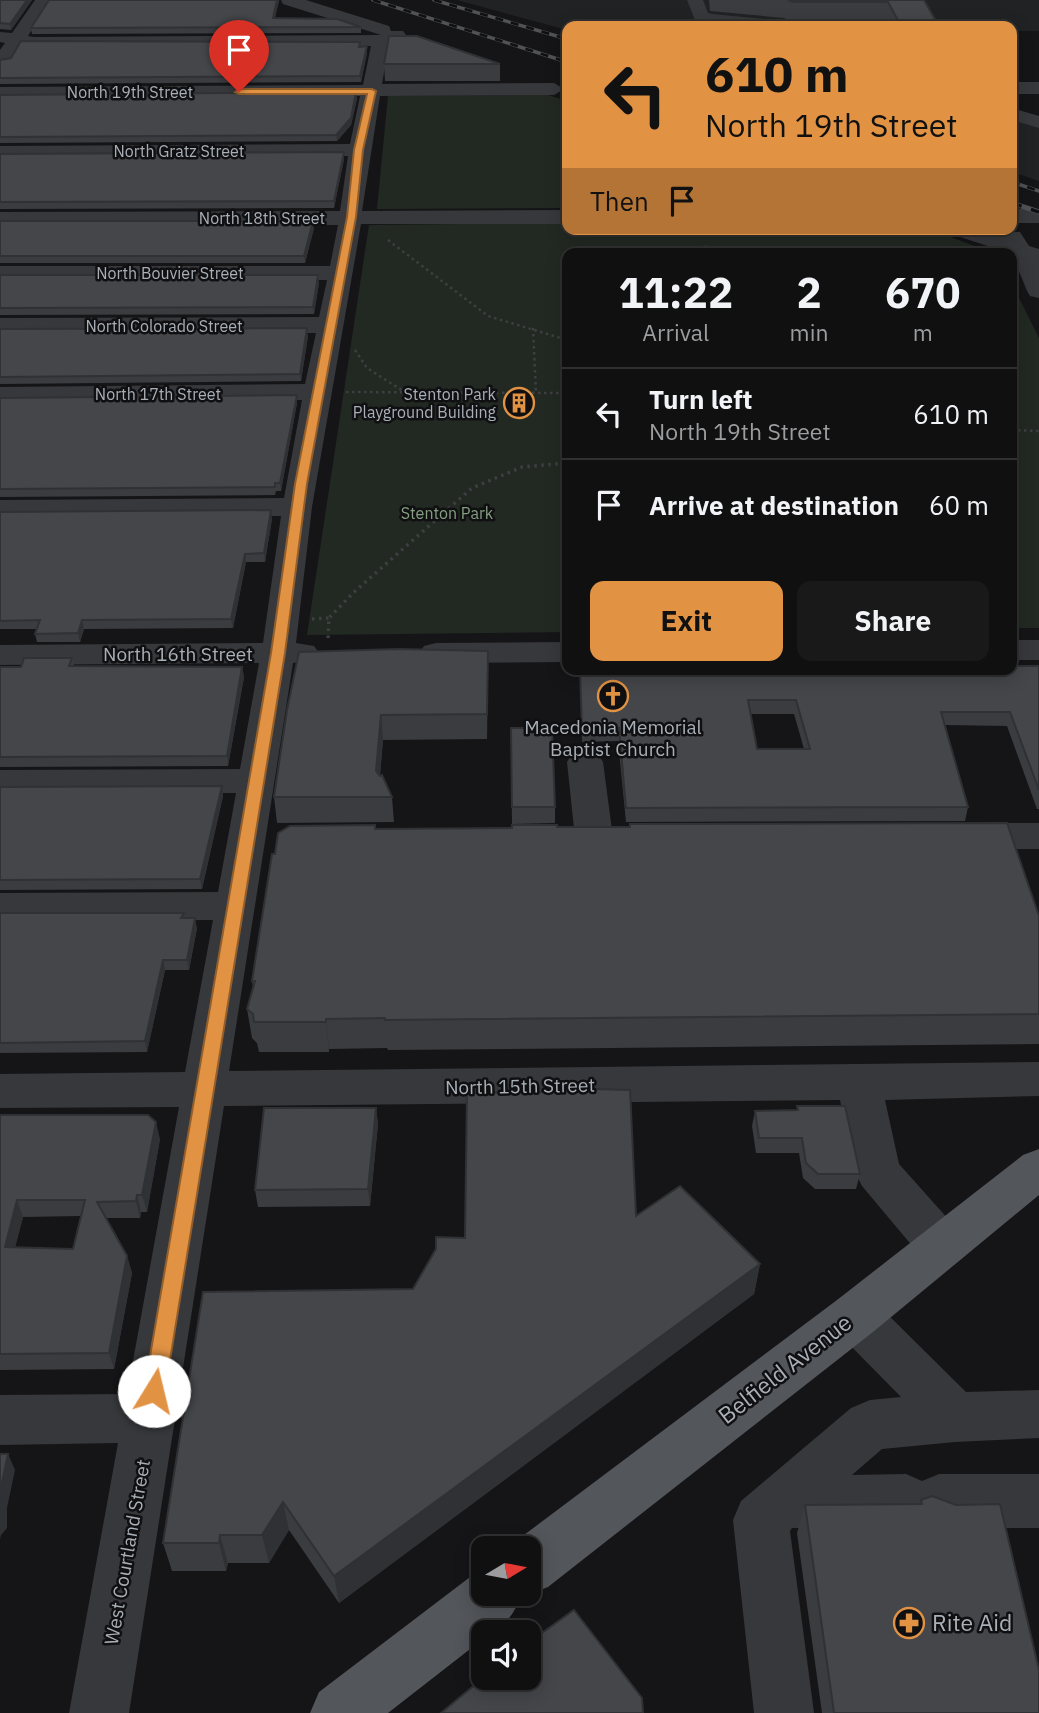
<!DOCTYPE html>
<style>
:root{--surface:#101011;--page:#19191a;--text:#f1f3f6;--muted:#9c9d9f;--line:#303031;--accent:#e19243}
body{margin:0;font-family:"IBM Plex Sans",sans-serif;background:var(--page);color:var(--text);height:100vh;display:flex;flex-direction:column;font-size:26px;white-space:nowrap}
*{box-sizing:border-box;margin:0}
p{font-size:23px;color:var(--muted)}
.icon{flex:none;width:38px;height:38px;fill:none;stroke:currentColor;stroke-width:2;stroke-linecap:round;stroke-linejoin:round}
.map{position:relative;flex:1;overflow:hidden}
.panel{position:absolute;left:562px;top:248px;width:455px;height:427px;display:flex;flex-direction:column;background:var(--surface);border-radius:14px;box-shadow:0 4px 18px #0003,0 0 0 2px var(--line)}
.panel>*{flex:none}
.top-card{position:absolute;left:562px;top:21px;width:455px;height:214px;border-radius:14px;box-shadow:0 4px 18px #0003,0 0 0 2px var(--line);background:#e19243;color:#111;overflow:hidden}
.needle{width:46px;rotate:80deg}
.controls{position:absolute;left:471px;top:1536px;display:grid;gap:14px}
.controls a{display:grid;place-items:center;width:70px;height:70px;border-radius:14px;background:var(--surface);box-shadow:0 4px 18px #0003,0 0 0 2px var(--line);font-size:35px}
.pin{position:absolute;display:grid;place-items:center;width:60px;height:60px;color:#fff;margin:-72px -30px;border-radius:50% 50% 50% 0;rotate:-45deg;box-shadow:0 0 7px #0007}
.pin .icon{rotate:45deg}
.me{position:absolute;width:77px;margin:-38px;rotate:9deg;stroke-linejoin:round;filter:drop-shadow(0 0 5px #0008)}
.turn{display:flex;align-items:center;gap:24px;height:147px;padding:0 28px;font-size:32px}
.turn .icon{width:91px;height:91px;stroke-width:2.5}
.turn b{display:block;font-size:49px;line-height:60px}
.then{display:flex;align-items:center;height:66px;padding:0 28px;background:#0003;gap:14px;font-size:26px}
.eta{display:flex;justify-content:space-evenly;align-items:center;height:119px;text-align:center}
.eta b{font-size:42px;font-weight:700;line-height:49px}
.action{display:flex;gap:14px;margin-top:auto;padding:14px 28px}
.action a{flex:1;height:80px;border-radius:14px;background:var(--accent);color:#111;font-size:28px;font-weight:700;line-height:80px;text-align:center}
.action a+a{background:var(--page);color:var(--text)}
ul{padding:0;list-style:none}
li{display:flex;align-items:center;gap:21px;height:91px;padding:0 28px;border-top:2px solid var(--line)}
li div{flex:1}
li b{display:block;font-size:26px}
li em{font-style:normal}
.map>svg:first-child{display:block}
.built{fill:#212224}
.green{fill:#222922}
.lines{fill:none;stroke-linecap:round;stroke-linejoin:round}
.path-far1{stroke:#3d3f42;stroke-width:2.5;stroke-dasharray:2.5 3.5;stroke-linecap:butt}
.path{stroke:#3d3f42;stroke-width:3.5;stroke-dasharray:2.5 4.5;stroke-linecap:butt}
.minor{fill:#37383b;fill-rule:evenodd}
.major{fill:#53565a;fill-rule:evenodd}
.rail-far1-casing{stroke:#505256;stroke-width:3.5}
.rail-casing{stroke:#505256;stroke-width:5}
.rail-far1{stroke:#101012;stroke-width:2.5;stroke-dasharray:8;stroke-linecap:butt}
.rail{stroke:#101012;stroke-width:3.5;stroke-dasharray:10;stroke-linecap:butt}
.wall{fill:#3a3c40;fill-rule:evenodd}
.shaded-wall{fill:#303134}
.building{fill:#44464a;stroke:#303134;stroke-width:2;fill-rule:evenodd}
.route{fill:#e19243;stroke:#925f2c;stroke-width:2}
.labels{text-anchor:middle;stroke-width:5;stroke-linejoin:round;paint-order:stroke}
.far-street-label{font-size:16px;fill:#a8afb6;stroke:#101012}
.far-poi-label{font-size:16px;fill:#a8afb6;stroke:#101012;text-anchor:end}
.far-park-label{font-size:16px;fill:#849f81;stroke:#101012}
.street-label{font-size:19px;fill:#a8afb6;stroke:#101012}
.poi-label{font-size:19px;fill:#a8afb6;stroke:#101012}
.near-street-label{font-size:23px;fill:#a8afb6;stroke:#101012}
.near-poi-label{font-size:23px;fill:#a8afb6;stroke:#101012;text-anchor:start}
</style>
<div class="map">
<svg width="1039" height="1713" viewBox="0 0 1039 1713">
<rect width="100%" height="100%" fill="#151517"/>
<g class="built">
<polygon points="457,0 1039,0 1039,31 1012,31 1012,26 567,26 567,30"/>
<polygon points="1012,117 1039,125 1039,181 1012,172"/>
</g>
<g class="green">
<polygon points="548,95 567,101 567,208 377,209 388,96"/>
<polygon points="567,223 567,229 929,229 996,254 567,254 567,632 307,635 369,225"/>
<polygon points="1012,284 1039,338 1039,628 1012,628"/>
</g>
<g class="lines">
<g class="path-far1">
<polyline points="388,240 488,316 567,340"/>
<polyline points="533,328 536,393"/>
<polyline points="355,350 367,368 403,391"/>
<polyline points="346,392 567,393"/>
<polyline points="1012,430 1039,431"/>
</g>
<g class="path">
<polyline points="312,619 329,618"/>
<polyline points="328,638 329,618 353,593 472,488 522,467 567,463"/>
</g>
<g class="minor">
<polygon points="35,0 51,0 28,36 34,37 381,35 283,4 281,0 306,0 389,26 391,31 403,31 406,35 389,44 382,84 554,83 564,89 554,95 380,96 362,211 567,210 567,224 361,224 312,507 296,643 314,646 319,653 314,660 293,663 229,1071 1039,1062 1039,1096 885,1100 899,1164 958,1230 965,1245 958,1260 941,1266 924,1260 862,1186 855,1172 840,1100 224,1106 129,1713 69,1713 118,1443 0,1445 0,1395 127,1394 179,1107 0,1108 0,1074 185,1072 213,920 0,921 0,893 218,892 236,793 0,794 0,770 240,769 259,663 0,665 0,645 263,643 281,516 0,518 0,500 284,498 302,400 0,403 0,387 305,384 316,333 0,334 0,318 319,317 327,280 0,280 0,266 330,266 338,225 0,226 0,212 340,211 348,156 0,158 0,146 350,144 360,96 0,99 0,87 363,85 371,46 21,45 10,63 0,64 0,50 5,43 0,42 0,32 12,33"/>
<polygon points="687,0 703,0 708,13 712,14 784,21 793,26 731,26 695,20"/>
<rect x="1012" y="82" width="27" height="12"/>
<polygon points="1012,108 1039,116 1039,128 1012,120"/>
<rect x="1012" y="209" width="27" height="14"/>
<polygon points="948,229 982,229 1001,236 1004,232 1020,232 1029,246 1039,249 1039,298 1030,296 1027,291 1012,254 951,234"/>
<rect x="1012" y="640" width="27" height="20"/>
<polygon points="567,642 567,662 436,663 424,660 419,653 424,646 436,643"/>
<polygon points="585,750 598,754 603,762 613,838 607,847 594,851 581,847 575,838 567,762 572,754"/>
<polygon points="958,823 1039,823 1039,849 958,849 945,845 939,836 945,827"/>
<polygon points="855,1294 873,1300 966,1392 1039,1390 1039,1438 955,1442 882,1449 852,1475 906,1474 922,1481 939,1474 1039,1474 1039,1528 939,1528 922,1521 906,1528 792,1528 790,1531 814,1713 754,1713 733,1520 741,1501 851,1408 870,1400 901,1397 837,1332 830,1316 837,1300"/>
</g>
<g class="major">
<polygon points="1039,1149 1039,1195 873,1332 548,1587 528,1595 526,1594 528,1594 528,1549 508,1547 837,1300 1023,1155"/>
<path d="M483,1570V1594H522C516,1611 503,1633 483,1633V1639L388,1713H310L319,1692L474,1574Z"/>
</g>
<g class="rail-far1-casing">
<g id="rail-far1">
<polyline points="373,0 567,62"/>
<polyline points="434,0 567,39"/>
<polyline points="1012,182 1039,191"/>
</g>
</g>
<g class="rail-casing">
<polyline id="rail" points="1012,203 1039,212"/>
</g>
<use href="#rail-far1" class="rail-far1"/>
<use href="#rail" class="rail"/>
</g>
<g class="wall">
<polygon points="0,0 32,0 11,30 0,29"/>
<polygon points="49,0 279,0 275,18 361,27 361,33 32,34 31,28"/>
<polygon points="709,0 924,0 939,26 888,26 885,21 791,22 784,18 710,11"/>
<polygon points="360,42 360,47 367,46 367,53 361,82 0,84 0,60"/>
<polygon points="384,64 500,64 500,81 385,81"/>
<polygon points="356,92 357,99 351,125 337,141 0,143 0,95"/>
<polygon points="344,152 344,159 334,208 0,209 0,154"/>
<polygon points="0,221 314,228 305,263 0,263"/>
<polygon points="0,275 319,283 314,314 0,315"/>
<polygon points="0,329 308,336 301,381 0,384"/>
<polygon points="297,395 297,403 281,491 276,491 275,495 0,497 0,398"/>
<polygon points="0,512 272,519 265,562 246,562 233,628 84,629 80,642 37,642 35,634 37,629 0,629"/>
<polygon points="72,658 74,666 242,667 244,677 228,766 0,767 0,667 21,667"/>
<path d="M1039,666V809H1037L1007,726L945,725L968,807L965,821L626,822L618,741L582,742L580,670H776ZM751,714H794L804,749H757Z"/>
<polygon points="488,676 487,739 383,740 380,776 392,797 394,822 277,823 274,797 287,710"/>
<polygon points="511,728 555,807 555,823 512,824"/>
<polygon points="222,786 223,796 202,889 0,890 0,787"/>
<polygon points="557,827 1039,916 1039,1044 388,1050 387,1048 329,1049 329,1052 259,1052 257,1043 252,1038 247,1009 253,987 252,981 376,829"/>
<polygon points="0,913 185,918 197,928 189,970 165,970 147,1052 0,1053"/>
<polygon points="797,1106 860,1174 856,1189 815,1189 803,1178 799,1153 756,1153 752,1126 755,1111 797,1110"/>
<polygon points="376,1108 378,1124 370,1206 258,1207 255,1190"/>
<path d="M0,1115L160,1139L147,1212H141L140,1218H106L127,1256L132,1273L114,1369L0,1370ZM81,1216L73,1249L15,1247L23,1217Z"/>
<polygon points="636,1216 760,1264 754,1294 339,1603 289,1530 269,1563 228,1563 226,1571 172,1571 163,1543 413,1289 465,1238"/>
<polygon points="921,1500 1039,1713 822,1713 797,1533 805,1505 920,1504"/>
</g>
<g class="shaded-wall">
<polygon points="27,0 32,0 11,30 10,24"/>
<polygon points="277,0 279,0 279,2 273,24 273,18"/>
<polygon points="367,46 367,53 361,82 360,76"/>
<polygon points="356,92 357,99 351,125 337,141 336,135"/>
<polygon points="344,152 344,159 334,208 334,201"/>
<polygon points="313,221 314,228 305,263 304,256"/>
<polygon points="318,275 319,283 314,314 313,307"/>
<polygon points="307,328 308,336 301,381 300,374"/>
<polygon points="297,395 297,403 281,491 280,483"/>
<polygon points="271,510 272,519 265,562 264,553"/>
<polygon points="245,554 246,562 233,628 231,619"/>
<polygon points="82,620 84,629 80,642 78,633"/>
<polygon points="242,667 244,677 228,766 227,756"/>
<polygon points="381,715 383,740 378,796 376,771"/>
<polygon points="222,786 223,796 202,889 200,879"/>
<polygon points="195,918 197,928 189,970 187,960"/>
<polygon points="163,960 165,970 147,1052 145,1041"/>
<polygon points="326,1019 329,1049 329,1052 326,1022"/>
<polygon points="376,1108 378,1124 370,1206 368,1189"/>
<polygon points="156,1122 160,1139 147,1212 142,1195"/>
<polygon points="137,1195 141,1212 140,1218 136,1201"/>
<polygon points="17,1200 23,1217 11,1263 5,1247"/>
<polygon points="127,1256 132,1273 114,1369 109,1353"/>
<polygon points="760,1264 754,1294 339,1603 334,1576"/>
<polygon points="8,1454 15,1470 7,1508 7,1528 1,1535 0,1539 0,1492"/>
<polygon points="283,1502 289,1530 269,1563 262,1535"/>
<polygon points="220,1535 228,1563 226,1571 219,1543"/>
</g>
<g class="building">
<polygon points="0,0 27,0 10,24 0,23"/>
<polygon points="49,0 277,0 273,18 337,19 361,27 31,28"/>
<polygon points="788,0 924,0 939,26 901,26 888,2 793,2"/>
<polygon points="712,20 731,23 770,23 760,26 712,26"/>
<polygon points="389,36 417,36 500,64 384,64"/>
<polygon points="21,41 360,42 359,47 367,46 360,76 0,78 0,60 11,58"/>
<polygon points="356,92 351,118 336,135 0,137 0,95"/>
<polygon points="344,152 334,201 0,202 0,154"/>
<polygon points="0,221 313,221 304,256 0,256"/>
<polygon points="705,246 723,254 683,254"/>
<polygon points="0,275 318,275 313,307 0,308"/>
<polygon points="307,328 300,374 0,377 0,329"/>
<polygon points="297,395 280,483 275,483 275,487 0,489 0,398"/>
<polygon points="271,510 264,553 245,554 231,619 82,620 78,633 35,634 40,620 0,621 0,512"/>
<polygon points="398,649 488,651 487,714 381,715 376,771 380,776 382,775 392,797 274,797 287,710 299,652"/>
<polygon points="24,658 72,658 69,666 242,667 227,756 0,757 0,667 21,667"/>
<path d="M1012,666H1039V790L1010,712H941L968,807L626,808L619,728H582L580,670H1012ZM748,700H796L810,749H757Z"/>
<polygon points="511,728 552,728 555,807 512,807"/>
<polygon points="222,786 200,879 0,880 0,787"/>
<polygon points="1007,823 1039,916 1039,1014 385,1020 385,1018 326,1019 326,1022 254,1022 253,1014 247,1009 255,981 252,981 272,854 275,854 278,833 290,826 375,825 375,829 512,828 512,825 557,825 557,827 630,827 630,824"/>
<polygon points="0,913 184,913 181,918 195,918 187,960 163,960 145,1041 0,1043"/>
<polygon points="553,1088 630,1090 636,1216 680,1186 760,1264 334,1576 283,1502 262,1535 220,1535 219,1543 163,1543 203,1292 413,1289 436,1249 436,1237 465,1238 467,1093 544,1092"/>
<polygon points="797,1106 845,1106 860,1174 818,1174 806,1163 802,1138 759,1138 755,1111 798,1110"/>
<polygon points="264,1108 376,1108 368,1189 255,1190"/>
<path d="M0,1115H148L156,1122L142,1195H137L136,1201L97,1202L127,1256L109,1353L0,1354ZM17,1200H85L73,1249L5,1247Z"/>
<polygon points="0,1454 8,1454 0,1492"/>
<polygon points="932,1496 956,1505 1000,1504 1039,1670 1039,1713 834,1713 805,1505 922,1504 921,1500"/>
<polygon points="574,1610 642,1698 643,1713 441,1713 483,1678 528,1678 528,1643"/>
</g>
<polygon class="route" points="372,89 376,91 363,150 356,217 307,484 285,653 165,1391 162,1398 154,1401 147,1398 144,1391 271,653 295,484 347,217 354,150 367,94 239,94 235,92 239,89"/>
<defs>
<g id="building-ring" transform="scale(1.575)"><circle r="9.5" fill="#101012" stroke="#e19243" stroke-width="1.5"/><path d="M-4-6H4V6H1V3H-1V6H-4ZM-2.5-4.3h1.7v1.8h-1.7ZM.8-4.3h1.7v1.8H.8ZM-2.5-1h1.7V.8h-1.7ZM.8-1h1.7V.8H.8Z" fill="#e19243"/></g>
<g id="church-ring" transform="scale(1.575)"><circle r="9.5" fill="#101012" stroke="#e19243" stroke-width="1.5"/><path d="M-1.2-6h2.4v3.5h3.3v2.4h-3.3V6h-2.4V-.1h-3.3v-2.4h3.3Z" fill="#e19243"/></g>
<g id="pharmacy-ring" transform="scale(1.575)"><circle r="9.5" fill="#101012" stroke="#e19243" stroke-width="1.5"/><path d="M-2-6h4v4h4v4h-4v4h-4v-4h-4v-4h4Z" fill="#e19243"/></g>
</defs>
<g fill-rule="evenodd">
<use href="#building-ring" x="519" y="403"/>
<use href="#church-ring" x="613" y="696"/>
<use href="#pharmacy-ring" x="909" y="1623"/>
</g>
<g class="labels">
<g class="far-street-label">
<text x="130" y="98">North 19th Street</text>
<text x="179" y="157">North Gratz Street</text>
<text x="262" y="224">North 18th Street</text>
<text x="170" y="279">North Bouvier Street</text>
<text x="164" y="332">North Colorado Street</text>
<text x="158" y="400">North 17th Street</text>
</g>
<g class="far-poi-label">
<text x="496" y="400">Stenton Park<tspan x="496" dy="18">Playground Building</tspan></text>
</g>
<g class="far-park-label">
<text x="447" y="519">Stenton Park</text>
</g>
<g class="street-label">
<text x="178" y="661">North 16th Street</text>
<text transform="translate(520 1086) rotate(-1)" y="7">North 15th Street</text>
<text transform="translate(127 1552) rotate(-80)" y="7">West Courtland Street</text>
</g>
<g class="poi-label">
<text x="613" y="734">Macedonia Memorial<tspan x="613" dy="22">Baptist Church</tspan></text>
</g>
<g class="near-street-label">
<text transform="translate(785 1369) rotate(-38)" y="8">Belfield Avenue</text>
</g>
<g class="near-poi-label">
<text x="932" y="1631">Rite Aid</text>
</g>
</g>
</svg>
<div class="controls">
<a><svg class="needle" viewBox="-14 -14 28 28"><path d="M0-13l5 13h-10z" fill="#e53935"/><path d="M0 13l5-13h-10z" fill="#9c9d9f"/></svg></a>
<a><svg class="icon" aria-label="sound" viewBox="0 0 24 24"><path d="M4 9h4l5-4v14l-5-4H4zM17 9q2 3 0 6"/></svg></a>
</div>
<div class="pin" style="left:239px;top:92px;background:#d93025"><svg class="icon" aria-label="arrive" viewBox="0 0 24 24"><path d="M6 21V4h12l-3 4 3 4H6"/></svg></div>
<svg class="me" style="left:154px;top:1391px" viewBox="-20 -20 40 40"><circle r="19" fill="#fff"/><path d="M0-13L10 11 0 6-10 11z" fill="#e19243"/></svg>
<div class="top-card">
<div class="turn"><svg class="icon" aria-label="left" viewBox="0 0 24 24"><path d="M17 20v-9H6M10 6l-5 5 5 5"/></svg><div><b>610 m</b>North 19th Street</div></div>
<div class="then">Then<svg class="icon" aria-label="arrive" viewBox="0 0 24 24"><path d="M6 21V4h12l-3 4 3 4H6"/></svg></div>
</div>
<section class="panel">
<div class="eta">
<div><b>11:22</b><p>Arrival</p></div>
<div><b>2</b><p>min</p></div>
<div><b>670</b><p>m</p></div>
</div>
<ul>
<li><svg class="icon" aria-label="left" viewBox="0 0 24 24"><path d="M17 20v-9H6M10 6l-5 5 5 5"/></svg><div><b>Turn left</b><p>North 19th Street</p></div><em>610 m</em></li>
<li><svg class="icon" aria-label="arrive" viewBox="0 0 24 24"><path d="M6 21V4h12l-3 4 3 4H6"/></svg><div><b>Arrive at destination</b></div><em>60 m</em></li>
</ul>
<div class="action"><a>Exit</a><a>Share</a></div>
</section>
</div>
